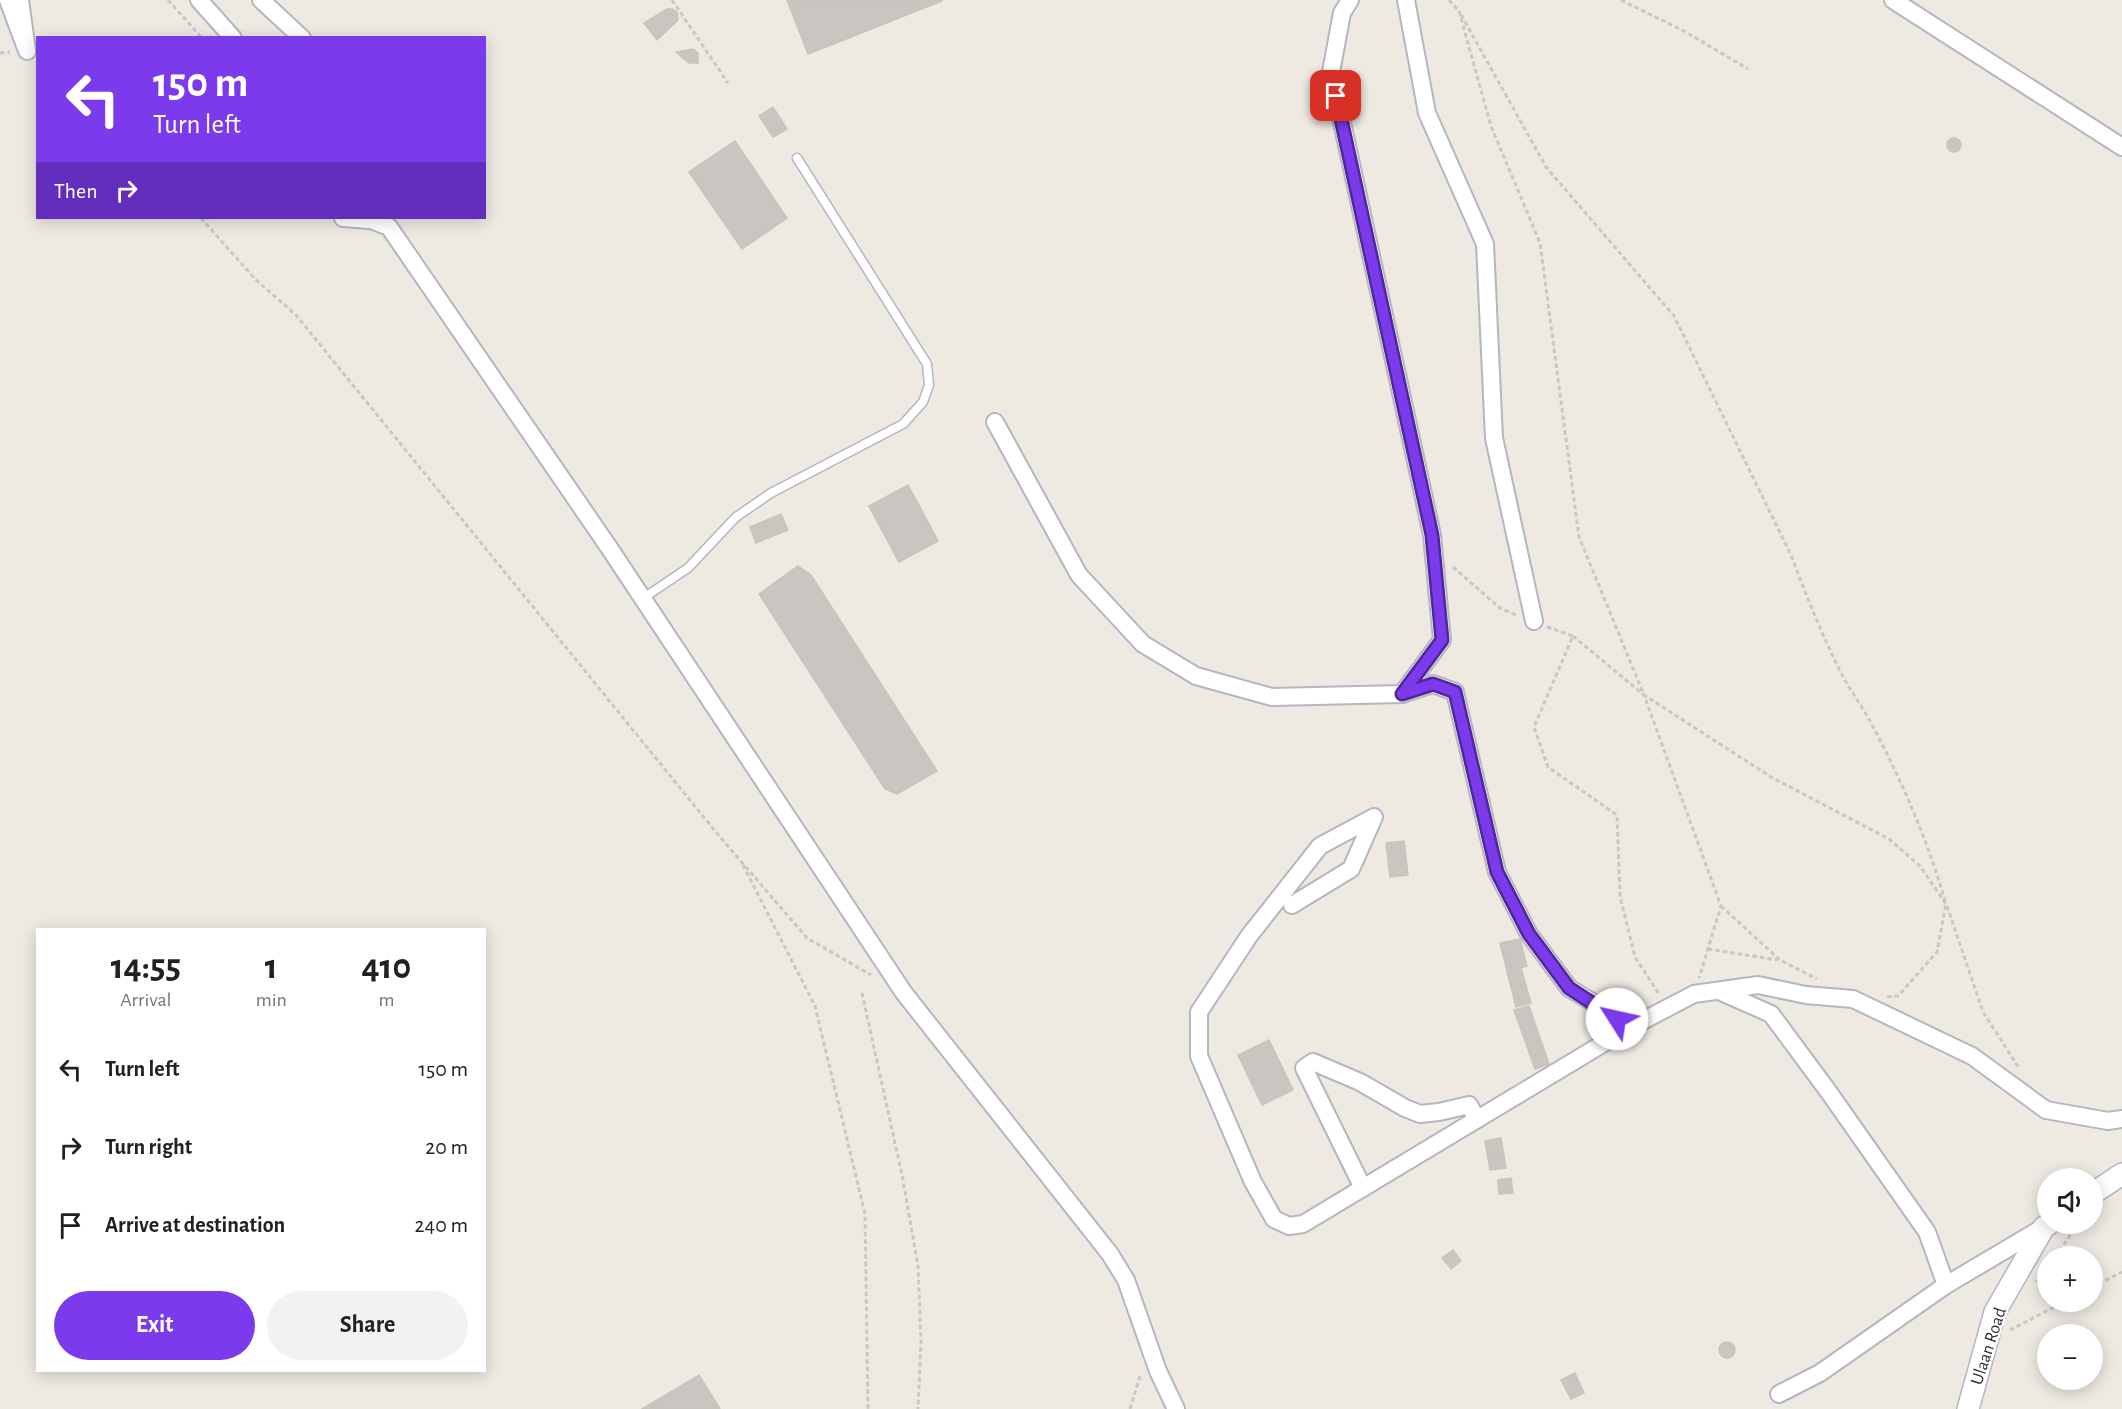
<!DOCTYPE html>
<meta charset="utf-8">
<style>
:root{--surface:#fff;--page:#f2f2f2;--text:#202124;--muted:#757577;--accent:#7c3aed}
body{margin:0;font-family:"Alegreya Sans",sans-serif;background:var(--page);color:var(--text);height:100vh;display:flex;flex-direction:column;font-size:22px;white-space:nowrap}
*{box-sizing:border-box;margin:0}
p{font-size:20px;color:var(--muted)}
.icon{flex:none;width:33px;height:33px;fill:none;stroke:currentColor;stroke-width:2;stroke-linecap:round;stroke-linejoin:round}
.map{position:relative;flex:1;overflow:hidden}
.details{position:absolute;left:36px;top:928px;width:450px;height:444px;display:flex;flex-direction:column;background:var(--surface);border-radius:0px;box-shadow:0 3px 15px #0003}
.details>*{flex:none}
.hud{position:absolute;left:36px;top:36px;width:450px;height:183px;border-radius:0px;box-shadow:0 3px 15px #0003;background:#7c3aed;color:#fff;overflow:hidden}
.tools{position:absolute;left:2037px;top:1168px;display:grid;gap:12px}
.tools a{display:grid;place-items:center;width:66px;height:66px;border-radius:50%;background:var(--surface);box-shadow:0 3px 15px #0003;font-size:30px}
.pin{position:absolute;display:grid;place-items:center;width:51px;height:51px;color:#fff;margin:-26px;border-radius:12px;box-shadow:0 3px 9px #0006}
.me{position:absolute;width:66px;margin:-33px;rotate:305deg;stroke-linejoin:round;filter:drop-shadow(0 0 4px #0008)}
.turn{display:flex;align-items:center;gap:21px;height:126px;padding:0 18px;font-size:27px}
.turn .icon{width:78px;height:78px;stroke-width:2.5}
.turn b{display:block;font-size:42px;line-height:51px}
.then{display:flex;align-items:center;height:57px;padding:0 18px;background:#0003;gap:12px;font-size:22px}
.eta{display:flex;justify-content:space-evenly;align-items:center;height:102px;text-align:center}
.eta b{font-size:36px;font-weight:700;line-height:42px}
.primary-button{display:flex;gap:12px;margin-top:auto;padding:12px 18px}
.primary-button a{flex:1;height:69px;border-radius:36px;background:var(--accent);color:#fff;font-size:24px;font-weight:700;line-height:69px;text-align:center}
.primary-button a+a{background:var(--page);color:var(--text)}
ul{padding:0;list-style:none}
li{display:flex;align-items:center;gap:18px;height:78px;padding:0 18px}
li div{flex:1}
li b{display:block;font-size:22px}
li em{font-style:normal}
.map>svg:first-child{display:block}
.building{fill:#cac5c0;stroke:#c9c4ba;stroke-width:1.5}
.lines{fill:none;stroke-linecap:round;stroke-linejoin:round}
.service-casing{stroke:#b4b6c0;stroke-width:11}
.minor-casing{stroke:#b4b6c0;stroke-width:20}
.tertiary-casing{stroke:#b4b6c0;stroke-width:24}
.path{stroke:#c8c8c8;stroke-width:3;stroke-dasharray:4.5 3;stroke-linecap:butt}
.service{stroke:#fff;stroke-width:8}
.minor{stroke:#fff;stroke-width:16}
.tertiary{stroke:#fff;stroke-width:21}
.route-casing{stroke:#51269a;stroke-width:15}
.route{stroke:#7c3aed;stroke-width:10}
.labels{text-anchor:middle;stroke-width:5;stroke-linejoin:round;paint-order:stroke}
.street-label{font-size:18px;fill:#2d2d2d;stroke:#fff}
</style>
<div class="map">
<svg width="2122" height="1409" viewBox="0 0 2122 1409">
<rect width="100%" height="100%" fill="#eee9e1"/>
<g class="building">
<polygon points="787,0 942,0 942,1 808,54"/>
<polygon points="667,9 672,9 677,12 678,20 657,40 644,23"/>
<polygon points="693,49 698,53 698,63 689,63 676,52"/>
<polygon points="773,107 787,129 773,137 759,116"/>
<circle cx="1954" cy="145" r="7"/>
<polygon points="735,141 787,218 742,249 689,172"/>
<polygon points="908,485 938,541 899,562 869,506"/>
<polygon points="781,514 788,530 756,543 750,527"/>
<polygon points="798,566 811,575 937,771 897,794 885,789 759,594"/>
<polygon points="1404,841 1408,875 1390,877 1386,843"/>
<polygon points="1520,939 1527,966 1521,968 1531,1003 1516,1007 1500,943"/>
<polygon points="1529,1006 1549,1064 1535,1069 1514,1010"/>
<polygon points="1269,1040 1293,1090 1262,1105 1238,1055"/>
<polygon points="1501,1138 1506,1168 1490,1170 1485,1141"/>
<polygon points="1511,1178 1513,1193 1499,1194 1498,1180"/>
<polygon points="1453,1250 1461,1261 1451,1269 1442,1258"/>
<circle cx="1727" cy="1350" r="8"/>
<polygon points="1575,1373 1584,1393 1571,1399 1561,1380"/>
<polygon points="699,1375 720,1409 642,1409"/>
</g>
<g class="lines">
<g class="service-casing">
<polyline id="service" points="642,599 688,568 736,517 771,493 903,424 923,402 929,385 927,364 797,158"/>
</g>
<g class="minor-casing">
<g id="minor">
<polyline points="8,0 27,51 20,0"/>
<polyline points="199,0 233,38"/>
<polyline points="261,0 302,38"/>
<polyline points="1350,0 1342,13 1331,72 1432,535 1442,640 1402,694"/>
<polyline points="1406,0 1427,113 1485,244 1494,438 1534,621"/>
<polyline points="1893,0 2122,147"/>
<polyline points="343,218 369,220"/>
<polyline points="366,218 389,227 610,549 904,993 1110,1254 1126,1280 1158,1371 1176,1409"/>
<polyline points="995,422 1079,575 1143,644 1196,676 1272,697 1402,694 1433,684 1455,692 1497,872 1529,934 1569,988 1602,1008 1629,1028"/>
<polyline points="1292,905 1351,869 1374,817 1320,846 1249,936 1199,1012 1199,1056 1253,1182 1274,1219 1289,1226 1303,1224 1629,1028 1694,994 1758,985 1806,995 1853,999 1972,1056 2046,1110 2108,1121 2122,1119"/>
<polyline points="1719,991 1771,1014 1828,1091 1927,1232 1946,1285"/>
<polyline points="1363,1188 1304,1068 1313,1062 1360,1082 1405,1108 1420,1114 1439,1112 1469,1105 1477,1119"/>
<polyline points="1779,1394 1820,1373 1946,1285 2044,1227"/>
</g>
</g>
<g class="tertiary-casing">
<g id="tertiary">
<polyline points="2092,1194 2122,1174"/>
<polyline points="1968,1409 1995,1312 2044,1227 2049,1224"/>
</g>
</g>
<g class="path">
<polyline points="168,0 202,38"/>
<polyline points="672,0 728,83"/>
<path d="M1449,0L1459,11L1491,126L1540,243L1579,537L1644,695L1771,777L1889,839L1920,866L1946,904C1928,841 1902,781 1871,723C1862,706 1850,690 1841,673C1822,635 1806,595 1791,555L1674,316L1546,167L1459,11"/>
<polyline points="1621,0 1684,31 1748,69"/>
<polyline points="0,53 10,52"/>
<polyline points="201,218 256,280 296,315 715,831 807,938 871,975"/>
<polyline points="1453,567 1500,608 1516,615"/>
<polyline points="1547,627 1573,636 1534,727 1548,767 1617,815 1620,896 1635,957 1659,994"/>
<polyline points="1573,636 1644,695 1721,906 1699,978"/>
<polyline points="743,865 815,1006 865,1214 868,1409"/>
<polyline points="1721,906 1780,960 1817,979"/>
<polyline points="1947,906 1983,1012 2019,1068"/>
<polyline points="1708,949 1777,960"/>
<polyline points="862,993 902,1175 918,1266 921,1341 918,1409"/>
<polyline points="1887,997 1898,996 1937,952 1946,904"/>
<polyline points="2055,1257 2078,1224"/>
<polyline points="2036,1282 2048,1267"/>
<polyline points="2092,1287 2122,1272"/>
<polyline points="2010,1330 2064,1302"/>
<polyline points="1130,1409 1141,1373"/>
</g>
<use href="#service" class="service"/>
<use href="#minor" class="minor"/>
<use href="#tertiary" class="tertiary"/>
</g>
<g class="lines">
<g class="route-casing">
<polyline id="route" points="1336,96 1432,535 1442,640 1402,694 1433,684 1455,692 1497,872 1529,934 1569,988 1617,1019"/>
</g>
<use href="#route" class="route"/>
</g>
<g class="labels">
<g class="street-label">
<text transform="translate(1988 1346) rotate(-72)" y="6">Ulaan Road</text>
</g>
</g>
</svg>
<div class="tools">
<a><svg class="icon" aria-label="sound" viewBox="0 0 24 24"><path d="M4 9h4l5-4v14l-5-4H4zM17 9q2 3 0 6"/></svg></a>
<a>+</a>
<a>−</a>
</div>
<div class="pin" style="left:1336px;top:96px;background:#d93025"><svg class="icon" aria-label="arrive" viewBox="0 0 24 24"><path d="M6 21V4h12l-3 4 3 4H6"/></svg></div>
<svg class="me" style="left:1617px;top:1019px" viewBox="-20 -20 40 40"><circle r="19" fill="#fff"/><path d="M0-13L10 11 0 6-10 11z" fill="#7c3aed"/></svg>
<div class="hud">
<div class="turn"><svg class="icon" aria-label="left" viewBox="0 0 24 24"><path d="M17 20v-9H6M10 6l-5 5 5 5"/></svg><div><b>150 m</b>Turn left</div></div>
<div class="then">Then<svg class="icon" aria-label="right" viewBox="0 0 24 24"><path d="M7 20v-9h11M14 6l5 5-5 5"/></svg></div>
</div>
<section class="details">
<div class="eta">
<div><b>14:55</b><p>Arrival</p></div>
<div><b>1</b><p>min</p></div>
<div><b>410</b><p>m</p></div>
</div>
<ul>
<li><svg class="icon" aria-label="left" viewBox="0 0 24 24"><path d="M17 20v-9H6M10 6l-5 5 5 5"/></svg><div><b>Turn left</b></div><em>150 m</em></li>
<li><svg class="icon" aria-label="right" viewBox="0 0 24 24"><path d="M7 20v-9h11M14 6l5 5-5 5"/></svg><div><b>Turn right</b></div><em>20 m</em></li>
<li><svg class="icon" aria-label="arrive" viewBox="0 0 24 24"><path d="M6 21V4h12l-3 4 3 4H6"/></svg><div><b>Arrive at destination</b></div><em>240 m</em></li>
</ul>
<div class="primary-button"><a>Exit</a><a>Share</a></div>
</section>
</div>
